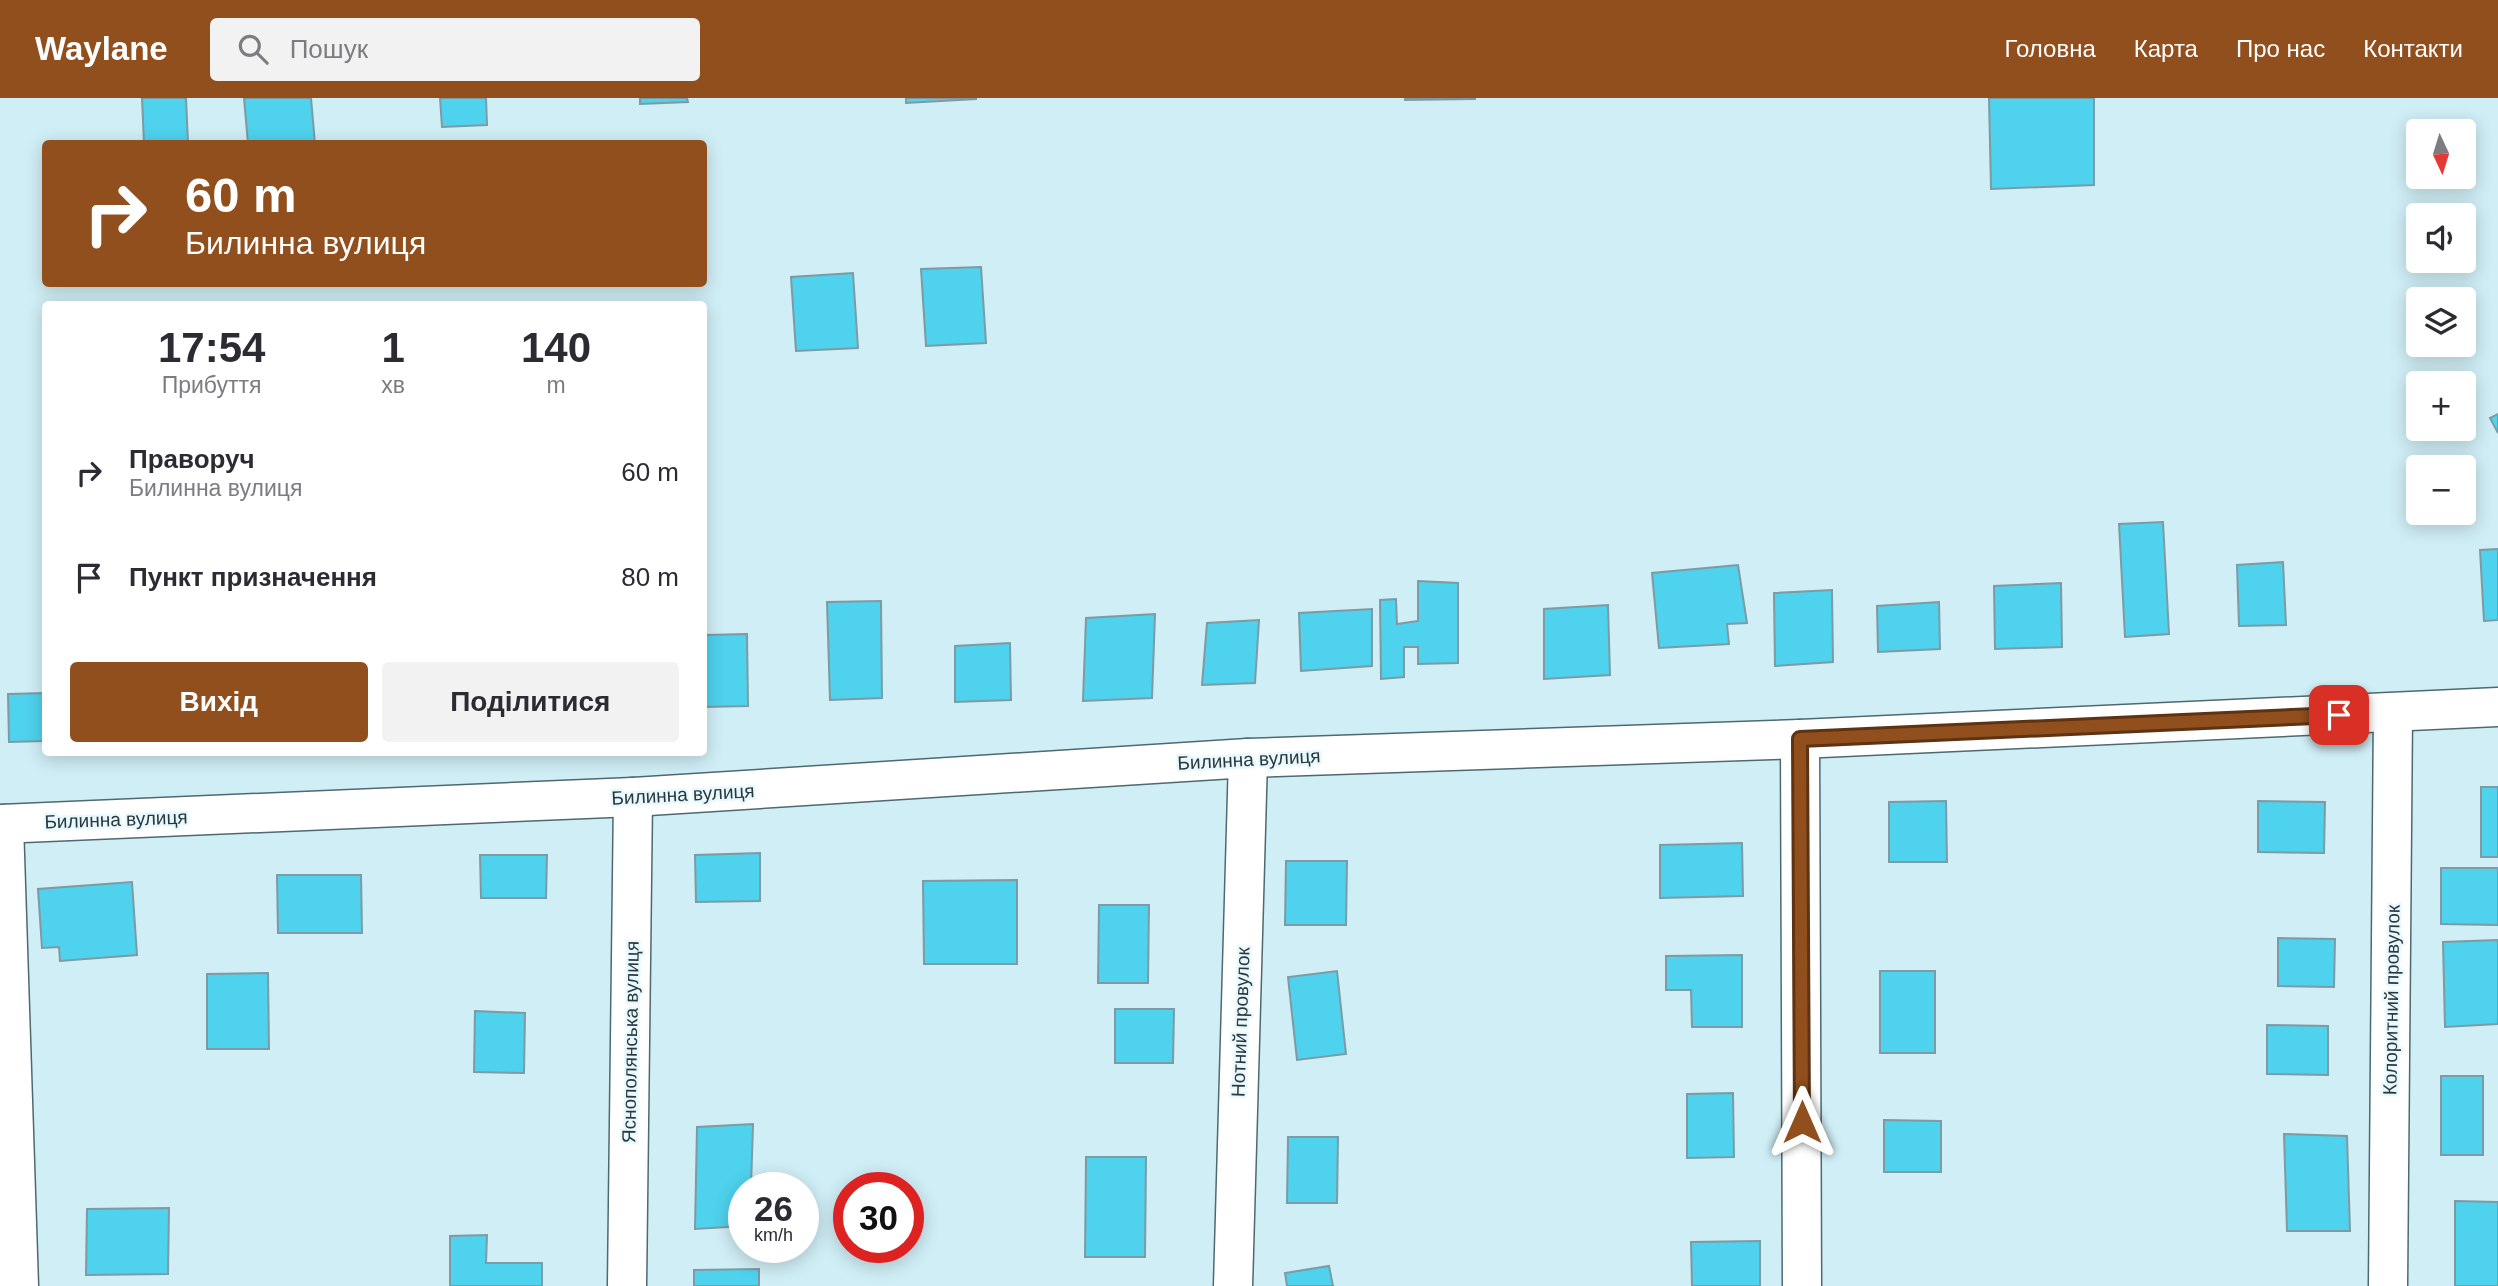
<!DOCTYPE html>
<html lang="uk">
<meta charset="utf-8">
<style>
:root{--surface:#fff;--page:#f2f2f3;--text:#2b2b33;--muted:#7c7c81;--accent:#914f1d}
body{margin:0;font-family:Arial,sans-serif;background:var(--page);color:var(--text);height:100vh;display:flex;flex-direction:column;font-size:26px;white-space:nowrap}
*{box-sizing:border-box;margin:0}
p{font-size:23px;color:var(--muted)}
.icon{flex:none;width:38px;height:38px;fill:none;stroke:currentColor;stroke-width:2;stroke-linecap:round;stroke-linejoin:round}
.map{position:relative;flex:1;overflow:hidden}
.details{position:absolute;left:42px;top:203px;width:665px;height:455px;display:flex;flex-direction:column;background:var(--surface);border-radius:7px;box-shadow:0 4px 18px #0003}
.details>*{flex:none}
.hud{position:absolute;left:42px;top:42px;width:665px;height:147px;border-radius:7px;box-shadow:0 4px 18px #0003;background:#914f1d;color:#fff;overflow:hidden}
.needle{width:46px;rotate:176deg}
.tools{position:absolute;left:2406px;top:21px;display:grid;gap:14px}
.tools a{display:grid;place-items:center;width:70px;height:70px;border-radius:7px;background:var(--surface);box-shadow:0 4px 18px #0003;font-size:35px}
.speed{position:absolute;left:728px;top:1074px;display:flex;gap:14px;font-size:35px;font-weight:700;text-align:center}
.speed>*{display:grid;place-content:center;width:91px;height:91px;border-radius:50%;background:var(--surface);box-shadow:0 4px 18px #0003;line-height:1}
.speed small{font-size:18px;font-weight:400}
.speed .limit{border:10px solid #d22;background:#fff;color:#111}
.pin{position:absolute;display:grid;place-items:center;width:60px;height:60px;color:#fff;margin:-30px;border-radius:14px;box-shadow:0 4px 10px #0006}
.me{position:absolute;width:77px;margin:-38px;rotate:0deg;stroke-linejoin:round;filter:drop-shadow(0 0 5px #0008)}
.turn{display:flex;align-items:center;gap:24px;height:147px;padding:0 28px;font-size:32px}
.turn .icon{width:91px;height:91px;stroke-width:2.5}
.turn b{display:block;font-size:49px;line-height:60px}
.eta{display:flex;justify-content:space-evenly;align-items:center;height:119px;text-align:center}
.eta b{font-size:42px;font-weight:700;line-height:49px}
.button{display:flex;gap:14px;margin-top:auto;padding:14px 28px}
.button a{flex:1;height:80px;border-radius:7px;background:var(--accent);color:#fff;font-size:28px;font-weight:700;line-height:80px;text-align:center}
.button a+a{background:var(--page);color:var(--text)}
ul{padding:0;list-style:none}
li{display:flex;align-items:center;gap:21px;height:105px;padding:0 28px}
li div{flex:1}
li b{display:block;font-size:26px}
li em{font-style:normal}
header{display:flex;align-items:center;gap:42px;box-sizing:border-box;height:98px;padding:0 35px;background:var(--accent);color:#fff}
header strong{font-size:33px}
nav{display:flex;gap:38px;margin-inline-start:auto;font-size:24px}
.search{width:490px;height:63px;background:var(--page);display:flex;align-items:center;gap:18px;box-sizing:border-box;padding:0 24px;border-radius:7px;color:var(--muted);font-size:26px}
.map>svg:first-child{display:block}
.building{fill:#4ed2ee;stroke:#7e9aa2;stroke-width:2}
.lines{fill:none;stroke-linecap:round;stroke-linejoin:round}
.minor-casing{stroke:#4e6970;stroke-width:41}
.minor{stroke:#fff;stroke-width:38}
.route-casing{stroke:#5e3313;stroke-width:18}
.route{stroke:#914f1d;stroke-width:12}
.labels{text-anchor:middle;stroke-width:5;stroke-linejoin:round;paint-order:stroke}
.street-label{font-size:19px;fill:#2c383b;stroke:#e7f9fe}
</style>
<header>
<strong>Waylane</strong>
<div class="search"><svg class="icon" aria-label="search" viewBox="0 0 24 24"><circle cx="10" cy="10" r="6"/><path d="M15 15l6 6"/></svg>Пошук</div>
<nav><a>Головна</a><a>Карта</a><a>Про нас</a><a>Контакти</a></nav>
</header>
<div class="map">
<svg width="2498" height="1188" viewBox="0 0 2498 1188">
<rect width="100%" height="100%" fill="#d0eef6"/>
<g class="building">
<polygon points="142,0 186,0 188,45 144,46"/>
<polygon points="244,0 311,0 315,46 248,46"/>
<polygon points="440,0 486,0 487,27 442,29"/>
<polygon points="640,0 687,0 688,4 640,6"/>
<polygon points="906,0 976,0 976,1 906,5"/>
<polygon points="1405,0 1475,0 1475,1 1405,2"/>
<polygon points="1989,0 2094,0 2094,87 1991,91"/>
<polygon points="981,169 986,245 926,248 921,171"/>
<polygon points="853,175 858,250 796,253 791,179"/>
<polygon points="2498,316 2498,335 2490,320"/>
<polygon points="2163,424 2169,536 2125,539 2119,426"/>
<polygon points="2498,451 2498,522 2484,523 2480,452"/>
<polygon points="2283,464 2286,527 2239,528 2237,467"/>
<polygon points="1738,467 1747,525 1727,526 1729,546 1659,550 1652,475"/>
<polygon points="1418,483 1458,485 1458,565 1418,566 1418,549 1404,549 1404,579 1381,581 1380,502 1396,501 1397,526 1418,523"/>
<polygon points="2061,485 2062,549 1995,551 1994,488"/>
<polygon points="1832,492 1833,564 1775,568 1774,495"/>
<polygon points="881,503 882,600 830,602 827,504"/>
<polygon points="1939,504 1940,551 1878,554 1877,508"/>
<polygon points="1608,507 1610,577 1544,581 1544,511"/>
<polygon points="1372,511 1372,568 1301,573 1299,515"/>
<polygon points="1155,516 1152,600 1083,603 1086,520"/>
<polygon points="1259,522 1255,585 1202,587 1207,525"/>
<polygon points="747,536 748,608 704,609 704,537"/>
<polygon points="1010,545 1011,602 955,604 955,548"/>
<polygon points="46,595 46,643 9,644 8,596"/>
<rect x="2481" y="689" width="17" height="70"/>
<polygon points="1946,703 1947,764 1889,764 1889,704"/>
<polygon points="2258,703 2325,704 2324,755 2258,754"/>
<polygon points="1742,745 1743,798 1660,800 1660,747"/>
<polygon points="760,755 760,803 696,804 695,757"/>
<polygon points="480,757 547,757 546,800 481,800"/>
<polygon points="1286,763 1347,763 1346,827 1285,827"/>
<polygon points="2441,770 2498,770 2498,827 2441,826"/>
<polygon points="277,777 361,777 362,835 278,835"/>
<polygon points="1017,782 1017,866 924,866 923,783"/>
<polygon points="132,784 137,857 60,863 59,849 42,850 38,791"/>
<polygon points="1099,807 1149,807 1148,885 1098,885"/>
<polygon points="2278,840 2335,841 2334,889 2278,888"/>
<polygon points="2498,842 2498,926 2445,929 2443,844"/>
<polygon points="1742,857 1742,929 1692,929 1691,892 1666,892 1666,858"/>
<polygon points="1337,873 1346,956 1297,962 1288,879"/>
<rect x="1880" y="873" width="55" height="82"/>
<polygon points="268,875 269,951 207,951 207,876"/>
<polygon points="1115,911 1174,911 1173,965 1115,965"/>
<polygon points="475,913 525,915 524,975 474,974"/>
<polygon points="2267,927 2328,928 2328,977 2267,976"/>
<rect x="2441" y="978" width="42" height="79"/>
<polygon points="1733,995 1734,1059 1687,1060 1687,996"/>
<polygon points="1884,1022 1941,1023 1941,1074 1884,1074"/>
<polygon points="753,1026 751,1090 744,1090 744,1128 695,1131 697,1029"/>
<polygon points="2284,1036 2347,1038 2350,1133 2287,1133"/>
<polygon points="1288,1039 1338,1039 1337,1105 1287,1105"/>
<polygon points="1086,1059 1146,1059 1145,1159 1085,1159"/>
<polygon points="2455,1103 2498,1104 2498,1188 2455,1188"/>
<polygon points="169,1110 168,1176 86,1177 87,1111"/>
<polygon points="487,1137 486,1165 542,1165 542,1188 450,1188 450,1138"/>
<polygon points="1760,1143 1760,1188 1692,1188 1691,1144"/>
<polygon points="1329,1168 1333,1188 1287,1188 1285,1175"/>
<polygon points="759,1171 759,1188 694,1188 694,1172"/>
</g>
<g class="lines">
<g class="minor-casing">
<g id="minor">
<polyline points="1800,641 1802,1188"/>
<polyline points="0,726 633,699 1248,660 1800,641 2498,609"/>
<polyline points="4,726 19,1188"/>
<polyline points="627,1188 633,699"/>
<polyline points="1233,1188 1248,660"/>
<polyline points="2388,1188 2393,615"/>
</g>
</g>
<use href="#minor" class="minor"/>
</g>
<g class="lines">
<g class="route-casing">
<polyline id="route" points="1802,1024 1800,641 2339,617"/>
</g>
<use href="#route" class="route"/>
</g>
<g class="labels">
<g class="street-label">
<text transform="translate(1249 661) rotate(-3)" y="7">Билинна вулиця</text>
<text transform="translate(683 696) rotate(-3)" y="7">Билинна вулиця</text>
<text transform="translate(116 721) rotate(-2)" y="7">Билинна вулиця</text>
<text transform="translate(2391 902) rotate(-89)" y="7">Колоритний провулок</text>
<text transform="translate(1240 924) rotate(-88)" y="7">Нотний провулок</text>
<text transform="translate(630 944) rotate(-89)" y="7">Яснополянська вулиця</text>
</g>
</g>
</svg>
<div class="tools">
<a><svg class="needle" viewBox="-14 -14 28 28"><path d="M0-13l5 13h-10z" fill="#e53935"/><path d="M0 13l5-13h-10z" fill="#7c7c81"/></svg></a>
<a><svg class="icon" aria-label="sound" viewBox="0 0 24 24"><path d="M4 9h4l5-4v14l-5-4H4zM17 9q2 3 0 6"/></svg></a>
<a><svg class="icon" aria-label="layers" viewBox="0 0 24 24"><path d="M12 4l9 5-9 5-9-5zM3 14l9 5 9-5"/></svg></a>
<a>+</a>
<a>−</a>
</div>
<div class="speed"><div>26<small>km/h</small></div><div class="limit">30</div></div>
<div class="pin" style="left:2339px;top:617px;background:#d93025"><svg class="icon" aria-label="arrive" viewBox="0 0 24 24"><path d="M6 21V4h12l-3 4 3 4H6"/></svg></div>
<svg class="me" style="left:1802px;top:1024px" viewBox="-20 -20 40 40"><path d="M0-17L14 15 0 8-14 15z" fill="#914f1d" stroke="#fff" stroke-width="4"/></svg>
<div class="hud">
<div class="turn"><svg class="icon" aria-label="right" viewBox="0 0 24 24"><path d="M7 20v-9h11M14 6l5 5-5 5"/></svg><div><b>60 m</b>Билинна вулиця</div></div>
</div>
<section class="details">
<div class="eta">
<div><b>17:54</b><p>Прибуття</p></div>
<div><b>1</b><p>хв</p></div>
<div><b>140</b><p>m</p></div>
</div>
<ul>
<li><svg class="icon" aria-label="right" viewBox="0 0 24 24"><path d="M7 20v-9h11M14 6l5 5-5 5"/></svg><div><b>Праворуч</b><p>Билинна вулиця</p></div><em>60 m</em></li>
<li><svg class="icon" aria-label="arrive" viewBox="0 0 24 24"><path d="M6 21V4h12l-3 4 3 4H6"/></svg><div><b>Пункт призначення</b></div><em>80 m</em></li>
</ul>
<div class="button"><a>Вихід</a><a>Поділитися</a></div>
</section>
</div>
